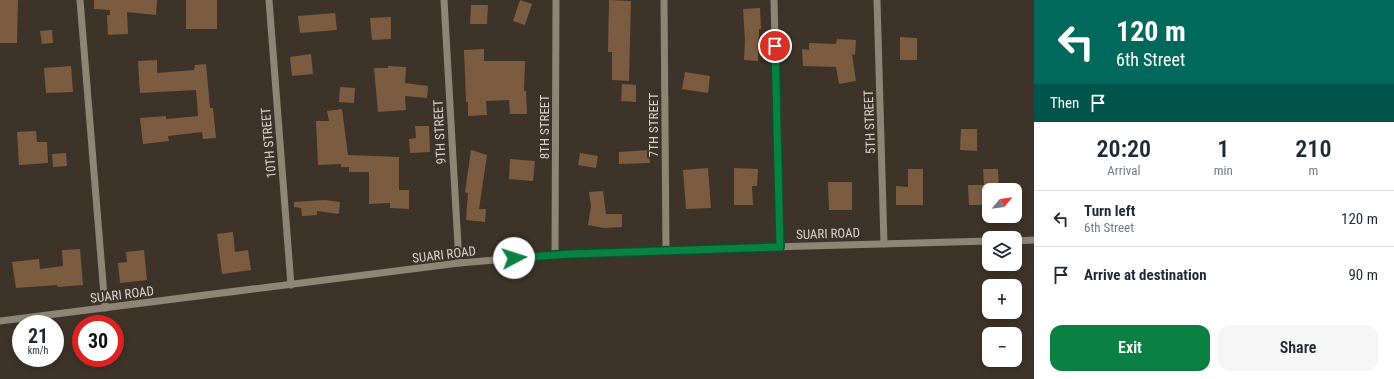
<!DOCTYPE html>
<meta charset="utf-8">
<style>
:root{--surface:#fff;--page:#f6f6f7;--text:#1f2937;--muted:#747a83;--line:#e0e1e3;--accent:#0b8043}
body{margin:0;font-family:"Roboto Condensed",sans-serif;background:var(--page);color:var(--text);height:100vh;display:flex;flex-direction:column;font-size:15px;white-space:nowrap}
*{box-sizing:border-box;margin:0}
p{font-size:13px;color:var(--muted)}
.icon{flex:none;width:22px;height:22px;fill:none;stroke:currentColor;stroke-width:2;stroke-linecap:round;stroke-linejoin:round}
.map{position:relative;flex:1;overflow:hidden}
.sheet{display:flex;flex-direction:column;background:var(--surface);width:360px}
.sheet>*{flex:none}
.hud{background:#00695c;color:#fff;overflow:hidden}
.needle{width:26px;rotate:61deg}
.buttons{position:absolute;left:982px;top:183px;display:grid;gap:8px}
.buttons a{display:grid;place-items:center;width:40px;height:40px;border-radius:8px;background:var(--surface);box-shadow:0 2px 6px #0003;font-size:20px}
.speed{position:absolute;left:12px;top:315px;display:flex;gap:8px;font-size:20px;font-weight:700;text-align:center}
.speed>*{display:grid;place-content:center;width:52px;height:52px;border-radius:50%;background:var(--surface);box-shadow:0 2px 6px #0003;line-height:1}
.speed small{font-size:10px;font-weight:400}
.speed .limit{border:6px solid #d22;background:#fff;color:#111}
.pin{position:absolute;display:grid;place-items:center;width:34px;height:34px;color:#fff;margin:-17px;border:2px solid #fff;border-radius:50%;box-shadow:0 1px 4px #0007}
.me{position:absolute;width:44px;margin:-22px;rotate:85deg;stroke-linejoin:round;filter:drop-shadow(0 0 3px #0008)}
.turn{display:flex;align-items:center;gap:14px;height:84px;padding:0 16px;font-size:18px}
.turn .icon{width:52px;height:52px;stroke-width:2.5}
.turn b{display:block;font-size:28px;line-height:34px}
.then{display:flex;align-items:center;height:38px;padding:0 16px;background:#0003;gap:8px;font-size:15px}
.eta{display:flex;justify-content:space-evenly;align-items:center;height:68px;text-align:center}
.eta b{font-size:24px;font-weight:600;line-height:28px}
.button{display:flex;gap:8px;margin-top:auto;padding:8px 16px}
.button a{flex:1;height:46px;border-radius:12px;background:var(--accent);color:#fff;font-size:16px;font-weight:600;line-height:46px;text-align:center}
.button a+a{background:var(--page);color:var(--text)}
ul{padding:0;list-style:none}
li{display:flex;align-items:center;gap:12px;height:56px;padding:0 16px;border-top:1px solid var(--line)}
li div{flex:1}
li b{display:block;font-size:15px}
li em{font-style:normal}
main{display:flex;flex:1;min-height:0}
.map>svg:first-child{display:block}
.building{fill:#7c5c41}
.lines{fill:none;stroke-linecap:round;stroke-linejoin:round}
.minor{stroke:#8e8575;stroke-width:7}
.route-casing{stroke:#07532c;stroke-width:10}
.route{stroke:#0b8043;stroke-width:7}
.labels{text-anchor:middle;stroke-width:4;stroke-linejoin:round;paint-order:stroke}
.street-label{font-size:13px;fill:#d9d2cc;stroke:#3e3329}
</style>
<main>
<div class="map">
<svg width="1034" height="379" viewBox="0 0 1034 379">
<rect width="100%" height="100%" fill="#3e3329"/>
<g class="building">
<polygon points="0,0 18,0 17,43 0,43"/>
<polygon points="94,0 157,0 156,15 127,12 128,34 108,35 107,15 110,15 110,10 94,9"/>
<rect x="186" y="0" width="31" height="29"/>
<polygon points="520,0 532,4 525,25 513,21"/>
<polygon points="609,0 631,1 629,81 612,80 612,52 608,52"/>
<polygon points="471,5 488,5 487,24 470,24"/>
<polygon points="760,8 761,29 759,29 758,61 744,60 745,41 743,9"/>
<polygon points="335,13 337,30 300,33 298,16"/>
<polygon points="391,17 391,39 372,40 370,18"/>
<polygon points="52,30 53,43 42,44 40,31"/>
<polygon points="900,37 917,38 917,60 900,60"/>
<polygon points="837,39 856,40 855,55 852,54 856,81 839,84 836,67 803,66 802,49 809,50 809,43 836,44"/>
<polygon points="484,49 484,61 525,61 524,91 526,91 527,114 510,114 509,100 486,101 487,115 468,116 468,102 466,102 464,50"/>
<polygon points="311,54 313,74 292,76 290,57"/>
<polygon points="157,60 157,73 194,70 195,65 206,64 210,108 213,108 216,138 203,139 202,132 168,136 169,141 143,144 140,118 166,116 166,119 198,116 196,90 140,93 138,61"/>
<polygon points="71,66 73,92 46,93 44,68"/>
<polygon points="388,66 406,67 405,83 428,86 427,98 405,96 406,110 378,112 374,68 388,68"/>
<polygon points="685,72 710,76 708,93 682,89"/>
<polygon points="622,84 636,85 636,102 621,101"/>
<polygon points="340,87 355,88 354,103 339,102"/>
<polygon points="342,109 348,155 399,157 399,190 409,190 409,209 390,208 390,203 369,204 369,172 349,172 349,167 341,167 341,164 318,165 316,121 329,121 327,111"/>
<polygon points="415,126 429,126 430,152 410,153 409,139 416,138"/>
<polygon points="961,129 977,129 977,151 960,150"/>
<polygon points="36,131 37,142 47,142 48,163 19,165 17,132"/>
<polygon points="471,150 487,155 479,209 486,209 485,222 466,220 468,193 465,192"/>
<polygon points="649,150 650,163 619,164 619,152"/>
<polygon points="66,153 67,166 53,167 52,154"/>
<polygon points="580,153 598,156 596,168 578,165"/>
<polygon points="510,159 535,161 533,181 509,179"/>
<polygon points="708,168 711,208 686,209 683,170"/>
<polygon points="734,168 758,169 757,186 752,186 753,205 734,205"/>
<polygon points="908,169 923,169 923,205 896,205 896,186 908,187"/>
<polygon points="983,169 998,169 999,190 989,190 989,205 969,205 968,185 984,185"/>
<polygon points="828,182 852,182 852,210 829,210"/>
<polygon points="603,191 606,214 622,214 622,227 604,228 588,225 591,206 589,192"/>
<polygon points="325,200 340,202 339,214 317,211 317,215 302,216 301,208 294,207 294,202"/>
<polygon points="233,232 235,252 248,250 251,270 222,274 217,234"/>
<polygon points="80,249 83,285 58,287 57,285 16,288 12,262 39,259 40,269 63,266 62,250"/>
<polygon points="144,250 147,280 120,283 118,263 127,262 126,252"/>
</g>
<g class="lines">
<g class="minor">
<polyline points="80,0 105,308"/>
<polyline points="269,0 291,285"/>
<polyline points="444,0 459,263"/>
<polyline points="664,0 666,250"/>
<polyline points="774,0 780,247"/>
<polyline points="877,0 884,244"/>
<polyline points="1015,241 1034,240"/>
<polyline points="555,255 556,0"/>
<polyline points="0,321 459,263 555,255 666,250 989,241"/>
</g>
</g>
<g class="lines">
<g class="route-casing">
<polyline id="route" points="514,258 571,254 780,247 775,46"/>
</g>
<use href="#route" class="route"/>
</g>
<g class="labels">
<g class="street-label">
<text transform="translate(869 122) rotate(-92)" y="5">5TH STREET</text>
<text transform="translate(653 125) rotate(-90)" y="5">7TH STREET</text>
<text transform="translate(544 127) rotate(-90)" y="5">8TH STREET</text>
<text transform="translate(439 132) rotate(-93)" y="5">9TH STREET</text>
<text transform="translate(268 143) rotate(-95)" y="5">10TH STREET</text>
<text transform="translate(828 233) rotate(-2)" y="5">SUARI ROAD</text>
<text transform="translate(444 254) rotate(-7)" y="5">SUARI ROAD</text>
<text transform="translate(122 294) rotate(-7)" y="5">SUARI ROAD</text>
</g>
</g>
</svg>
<div class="buttons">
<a><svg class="needle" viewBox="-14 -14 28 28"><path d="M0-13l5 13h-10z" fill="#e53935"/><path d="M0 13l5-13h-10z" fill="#747a83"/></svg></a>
<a><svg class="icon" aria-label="layers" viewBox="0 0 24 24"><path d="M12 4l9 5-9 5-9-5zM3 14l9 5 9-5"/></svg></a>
<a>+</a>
<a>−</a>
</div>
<div class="speed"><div>21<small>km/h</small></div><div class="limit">30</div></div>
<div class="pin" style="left:775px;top:46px;background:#d93025"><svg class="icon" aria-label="arrive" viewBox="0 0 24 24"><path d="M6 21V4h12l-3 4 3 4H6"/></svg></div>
<svg class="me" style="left:514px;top:258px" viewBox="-20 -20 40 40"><circle r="19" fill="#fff"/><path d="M0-13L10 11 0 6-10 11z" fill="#0b8043"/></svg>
</div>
<section class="sheet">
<div class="hud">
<div class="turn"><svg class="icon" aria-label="left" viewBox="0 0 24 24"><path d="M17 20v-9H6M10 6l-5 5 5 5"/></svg><div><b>120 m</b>6th Street</div></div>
<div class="then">Then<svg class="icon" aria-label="arrive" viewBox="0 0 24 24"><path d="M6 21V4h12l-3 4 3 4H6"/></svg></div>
</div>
<div class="eta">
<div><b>20:20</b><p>Arrival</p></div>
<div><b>1</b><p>min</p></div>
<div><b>210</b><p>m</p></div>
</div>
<ul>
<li><svg class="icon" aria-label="left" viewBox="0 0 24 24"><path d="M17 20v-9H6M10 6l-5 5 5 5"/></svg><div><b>Turn left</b><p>6th Street</p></div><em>120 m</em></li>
<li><svg class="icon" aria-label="arrive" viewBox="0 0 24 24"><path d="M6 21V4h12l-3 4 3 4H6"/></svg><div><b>Arrive at destination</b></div><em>90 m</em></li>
</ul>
<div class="button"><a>Exit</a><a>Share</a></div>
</section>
</main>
